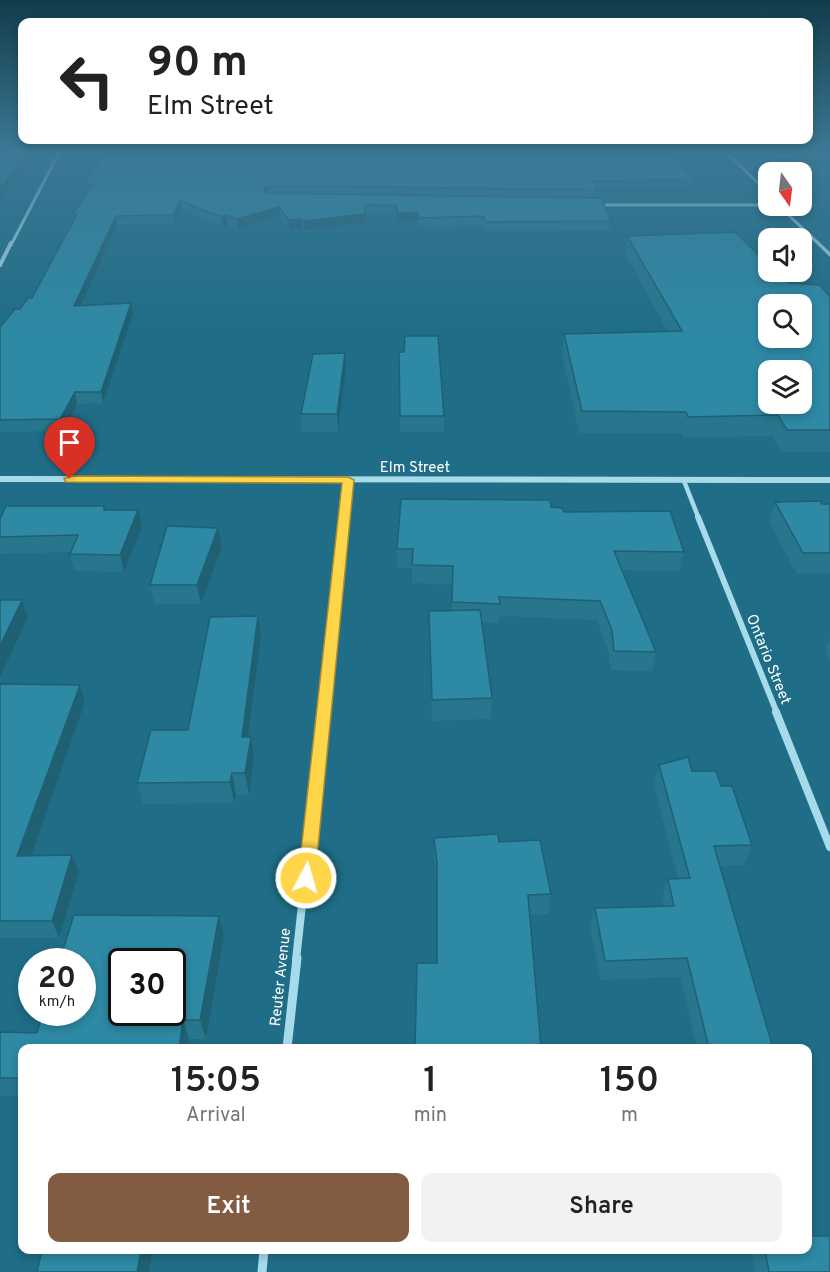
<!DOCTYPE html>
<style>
:root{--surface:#fff;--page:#f2f2f2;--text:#222;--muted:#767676;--accent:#835b41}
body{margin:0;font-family:Overpass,sans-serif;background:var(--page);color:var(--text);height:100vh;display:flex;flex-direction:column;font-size:22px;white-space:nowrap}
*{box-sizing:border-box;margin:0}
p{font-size:20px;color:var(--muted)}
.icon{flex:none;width:33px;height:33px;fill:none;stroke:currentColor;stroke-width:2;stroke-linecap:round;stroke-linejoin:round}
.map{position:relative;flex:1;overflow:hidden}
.drawer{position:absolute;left:18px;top:1044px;width:794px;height:210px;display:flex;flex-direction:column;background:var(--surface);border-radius:12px;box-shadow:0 3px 9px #0003}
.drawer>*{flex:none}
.top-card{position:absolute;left:18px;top:18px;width:795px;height:126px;border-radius:12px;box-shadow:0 3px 9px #0003;background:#fff;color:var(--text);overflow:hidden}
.needle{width:39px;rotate:166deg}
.controls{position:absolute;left:758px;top:162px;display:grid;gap:12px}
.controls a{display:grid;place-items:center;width:54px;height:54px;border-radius:12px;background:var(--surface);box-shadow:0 3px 9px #0003;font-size:30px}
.speed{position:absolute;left:18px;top:948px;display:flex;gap:12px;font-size:30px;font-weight:700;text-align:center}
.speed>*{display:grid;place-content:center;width:78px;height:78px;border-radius:50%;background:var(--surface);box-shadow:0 3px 9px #0003;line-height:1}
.speed small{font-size:15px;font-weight:400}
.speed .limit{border:3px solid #111;border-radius:9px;background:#fff;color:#111}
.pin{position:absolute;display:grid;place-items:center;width:51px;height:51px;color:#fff;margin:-62px -26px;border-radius:50% 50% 50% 0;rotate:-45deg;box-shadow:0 0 6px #0007}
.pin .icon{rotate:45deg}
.me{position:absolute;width:66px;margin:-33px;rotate:6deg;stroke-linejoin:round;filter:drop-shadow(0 0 4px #0008)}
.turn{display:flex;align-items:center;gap:21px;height:126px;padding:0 30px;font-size:27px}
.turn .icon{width:78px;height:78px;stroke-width:2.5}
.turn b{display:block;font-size:42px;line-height:51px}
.eta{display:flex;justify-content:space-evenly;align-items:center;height:102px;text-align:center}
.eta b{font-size:36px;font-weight:600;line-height:42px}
.button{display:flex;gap:12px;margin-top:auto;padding:12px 30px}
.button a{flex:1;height:69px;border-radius:12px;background:var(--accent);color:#fff;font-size:24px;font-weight:600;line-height:69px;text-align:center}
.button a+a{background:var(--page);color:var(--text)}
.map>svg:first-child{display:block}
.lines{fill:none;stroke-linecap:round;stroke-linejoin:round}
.minor-far5{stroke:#a8dbea;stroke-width:3}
.minor-far4{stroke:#a8dbea;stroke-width:4}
.minor-far3{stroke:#a8dbea;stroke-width:4.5}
.minor-far2{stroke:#a8dbea;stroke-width:6}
.minor-far1{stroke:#a8dbea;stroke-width:8}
.minor{stroke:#a8dbea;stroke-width:9}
.tertiary{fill:#a8dbea;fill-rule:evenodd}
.wall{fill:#28768d}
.shaded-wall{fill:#206073}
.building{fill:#2e89a4;stroke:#206073;stroke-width:1.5;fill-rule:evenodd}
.route{fill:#ffd54a;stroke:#a68a30;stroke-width:1.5}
.labels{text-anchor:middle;stroke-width:6;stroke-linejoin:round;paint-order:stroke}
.street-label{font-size:15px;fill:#fff;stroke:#1f6d86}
</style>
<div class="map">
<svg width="830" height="1272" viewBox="0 0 830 1272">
<rect width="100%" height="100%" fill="#1f6d86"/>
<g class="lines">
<g class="minor-far5">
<polyline points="598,205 768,205"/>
<polyline points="11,245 61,149"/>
</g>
<polyline class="minor-far4" points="0,265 11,243"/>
<g class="minor-far3">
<polyline points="684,481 699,519"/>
<polyline points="344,519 348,480"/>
</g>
<g class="minor-far2">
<polyline points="698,517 777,713"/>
<polyline points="323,713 344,517"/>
</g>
<g class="minor-far1">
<polyline points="776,712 830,847"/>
<polyline points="296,960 323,712"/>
</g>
<g class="minor">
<polyline points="287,1048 297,958"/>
<polyline points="262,1272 264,1250"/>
</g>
<g class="tertiary">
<polygon points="721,149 725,149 768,191 768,195"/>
<polygon points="777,206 781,206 830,252 830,257"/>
<polygon points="0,476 830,477 830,483 0,482"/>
</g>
</g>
<g class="wall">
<polygon points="778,149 830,149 830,180"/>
<polygon points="694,180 693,189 597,189 597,198 611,221 609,230 486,231 483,225 419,227 418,221 397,223 397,215 366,213 365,223 304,230 302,228 289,229 280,216 238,228 228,225 222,226 181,210 175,224 117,225 81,305 133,314 103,403 77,404 64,431 0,432 0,326 1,326 32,298 74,219 73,214 86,193 84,185"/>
<polygon points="627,236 789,283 830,297 830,452 781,452 772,436 684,438 682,433 579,433 562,354 564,334 668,332 625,253"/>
<polygon points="399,352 404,352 444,416 444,432 400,432"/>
<polygon points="346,369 338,432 302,432 301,414"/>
<polygon points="775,502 830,504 830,573 797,574 769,522"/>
<polygon points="551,507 684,552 679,571 622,570 656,652 652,671 611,670 608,650 597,620 499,616 498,623 481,622 492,698 491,719 432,721 429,632 429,611 452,611 452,585 412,583 412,568 397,568 397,549"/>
<polygon points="105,510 142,526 124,572 75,571 70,554 71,552 0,554 0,519"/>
<polygon points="222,547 201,604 155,604 150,585"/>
<polygon points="261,637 248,737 254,759 249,795 236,795 234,803 143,804 137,783 188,730"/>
<polygon points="830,638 830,661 825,651"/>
<polygon points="0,684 80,685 85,702 31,855 79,872 59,938 0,938"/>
<polygon points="659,765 692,771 721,786 752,845 744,865 720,866 773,1048 697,1048 680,977 601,980 590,928 595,908 664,906 662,898 668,879 678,878 654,785"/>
<polygon points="434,838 499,842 551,894 548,914 530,915 437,963 437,883 434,858"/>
<polygon points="219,916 224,936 206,1039 189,1039 188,1048 22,1048 22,1096 0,1096 0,1032 37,1033"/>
<polygon points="752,1250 807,1250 830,1272 755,1272 751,1251"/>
</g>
<g class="shaded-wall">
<polygon points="28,149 37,149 0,201 0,189"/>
<polygon points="267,186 268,194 263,189"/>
<polygon points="180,201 181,210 175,224 173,215"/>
<polygon points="366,204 365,223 304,230 303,221"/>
<polygon points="279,207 280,216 238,228 237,219"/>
<polygon points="418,212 418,221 397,223 397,213"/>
<polygon points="227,215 228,225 222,226 221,217"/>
<polygon points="116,216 117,225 76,316 74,306"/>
<polygon points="302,219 302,228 289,229 289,220"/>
<polygon points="131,303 133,314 103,403 101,392"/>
<polygon points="345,353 346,369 338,432 337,414"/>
<polygon points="75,392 77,404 64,431 60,419"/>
<polygon points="138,510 142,526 124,572 120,555"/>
<polygon points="218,528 222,547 201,604 197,585"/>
<polygon points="22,600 28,617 0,677 0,646"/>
<polygon points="258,616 261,637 245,759 242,737"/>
<polygon points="80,685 85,702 25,873 17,856"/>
<polygon points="251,737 254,759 249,795 245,773"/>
<polygon points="232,773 236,795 234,803 230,782"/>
<polygon points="72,855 79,872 59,938 52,921"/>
<polygon points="219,916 224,936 206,1039 200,1020"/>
<polygon points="183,1020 189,1039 188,1048 179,1048"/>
<polygon points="141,1250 152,1250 149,1272 137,1272"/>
</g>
<g class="building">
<polygon points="0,149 28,149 0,189"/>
<polygon points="107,149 667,149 694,180 593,181 597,190 330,186 267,186 263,189 267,193 601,198 611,221 486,222 483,216 419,218 418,212 397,213 397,206 366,204 364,214 303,221 302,219 289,220 279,207 237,219 227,215 221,217 180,201 173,215 116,216 74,306 131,303 101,392 75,392 60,419 0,420 0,326 1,326 15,309 20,309 28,298 32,298 77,214 73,214 92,185 84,185"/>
<polygon points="795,149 830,149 830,169"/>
<path d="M735,232L768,264V272H776L789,283L820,285L830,297V430H787L778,415L688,417L686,412L582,411L564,334L682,331L627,236ZM768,304H801V338H768ZM768,370H801V404H768Z"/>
<polygon points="405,336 438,336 444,416 400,416 399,352 404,352"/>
<polygon points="345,353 337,414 301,414 313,354"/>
<polygon points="401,499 550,500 551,507 562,508 564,512 670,511 684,552 614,551 656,652 614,651 612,630 600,601 499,597 500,604 452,602 453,566 412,565 413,549 397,549"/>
<polygon points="820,501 822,504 830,504 830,553 803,553 775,502"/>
<polygon points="6,506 104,506 104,510 138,510 120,555 70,554 78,535 0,537 0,519"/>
<polygon points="167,526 218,528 197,585 150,585"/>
<polygon points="0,600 22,600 0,646"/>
<polygon points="480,610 492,698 432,700 429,611"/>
<polygon points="258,616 242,737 251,737 245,773 232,773 230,782 137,783 151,730 188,730 210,617"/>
<polygon points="0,684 80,685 17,856 72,855 52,921 0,921"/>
<polygon points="688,757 692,771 716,771 721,786 732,786 752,845 714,846 773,1048 709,1048 687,958 605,961 595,908 674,906 668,879 690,878 659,765"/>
<polygon points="498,834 499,842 540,840 551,894 528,895 541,1048 415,1048 417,963 437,963 437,863 434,838"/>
<path d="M74,915L219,916L200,1020H183L179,1048H22V1078H0V1032L37,1033L43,1012H82V962H59ZM122,962H172V1012H122Z"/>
<polygon points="807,1236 830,1236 830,1272 769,1272 765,1250 807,1250"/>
<polygon points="42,1250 141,1250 137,1272 37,1272"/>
</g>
<linearGradient id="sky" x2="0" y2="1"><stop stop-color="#113c4a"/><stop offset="0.46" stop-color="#3c7895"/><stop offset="1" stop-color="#3c7895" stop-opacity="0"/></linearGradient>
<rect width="830" height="327" fill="url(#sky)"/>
<polygon class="route" points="70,476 348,477 354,480 315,878 313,884 306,886 300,884 298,878 342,483 66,482 64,479"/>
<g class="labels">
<g class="street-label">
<text x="415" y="472">Elm Street</text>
<text transform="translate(769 659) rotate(68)" y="5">Ontario Street</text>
<text transform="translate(280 977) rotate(-84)" y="5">Reuter Avenue</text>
</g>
</g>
</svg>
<div class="controls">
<a><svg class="needle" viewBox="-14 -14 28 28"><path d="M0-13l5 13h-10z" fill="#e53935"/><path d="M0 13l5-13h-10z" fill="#767676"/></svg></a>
<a><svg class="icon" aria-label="sound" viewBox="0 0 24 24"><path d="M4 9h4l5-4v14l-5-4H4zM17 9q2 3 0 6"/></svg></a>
<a><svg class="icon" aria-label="search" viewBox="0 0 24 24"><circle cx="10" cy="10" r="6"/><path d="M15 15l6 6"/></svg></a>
<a><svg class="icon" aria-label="layers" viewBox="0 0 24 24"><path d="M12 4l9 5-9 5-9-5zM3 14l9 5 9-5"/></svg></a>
</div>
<div class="speed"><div>20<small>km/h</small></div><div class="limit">30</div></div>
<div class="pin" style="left:70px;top:479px;background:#d93025"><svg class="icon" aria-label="arrive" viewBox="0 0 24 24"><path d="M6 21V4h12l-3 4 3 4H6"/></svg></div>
<svg class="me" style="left:306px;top:878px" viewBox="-20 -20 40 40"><circle r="17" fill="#ffd54a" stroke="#fff" stroke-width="3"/><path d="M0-11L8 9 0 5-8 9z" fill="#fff"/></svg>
<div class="top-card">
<div class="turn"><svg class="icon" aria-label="left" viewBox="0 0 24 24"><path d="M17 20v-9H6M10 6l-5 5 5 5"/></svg><div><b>90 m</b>Elm Street</div></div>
</div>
<section class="drawer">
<div class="eta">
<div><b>15:05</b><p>Arrival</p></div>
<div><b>1</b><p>min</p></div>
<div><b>150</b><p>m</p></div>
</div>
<div class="button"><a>Exit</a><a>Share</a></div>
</section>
</div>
